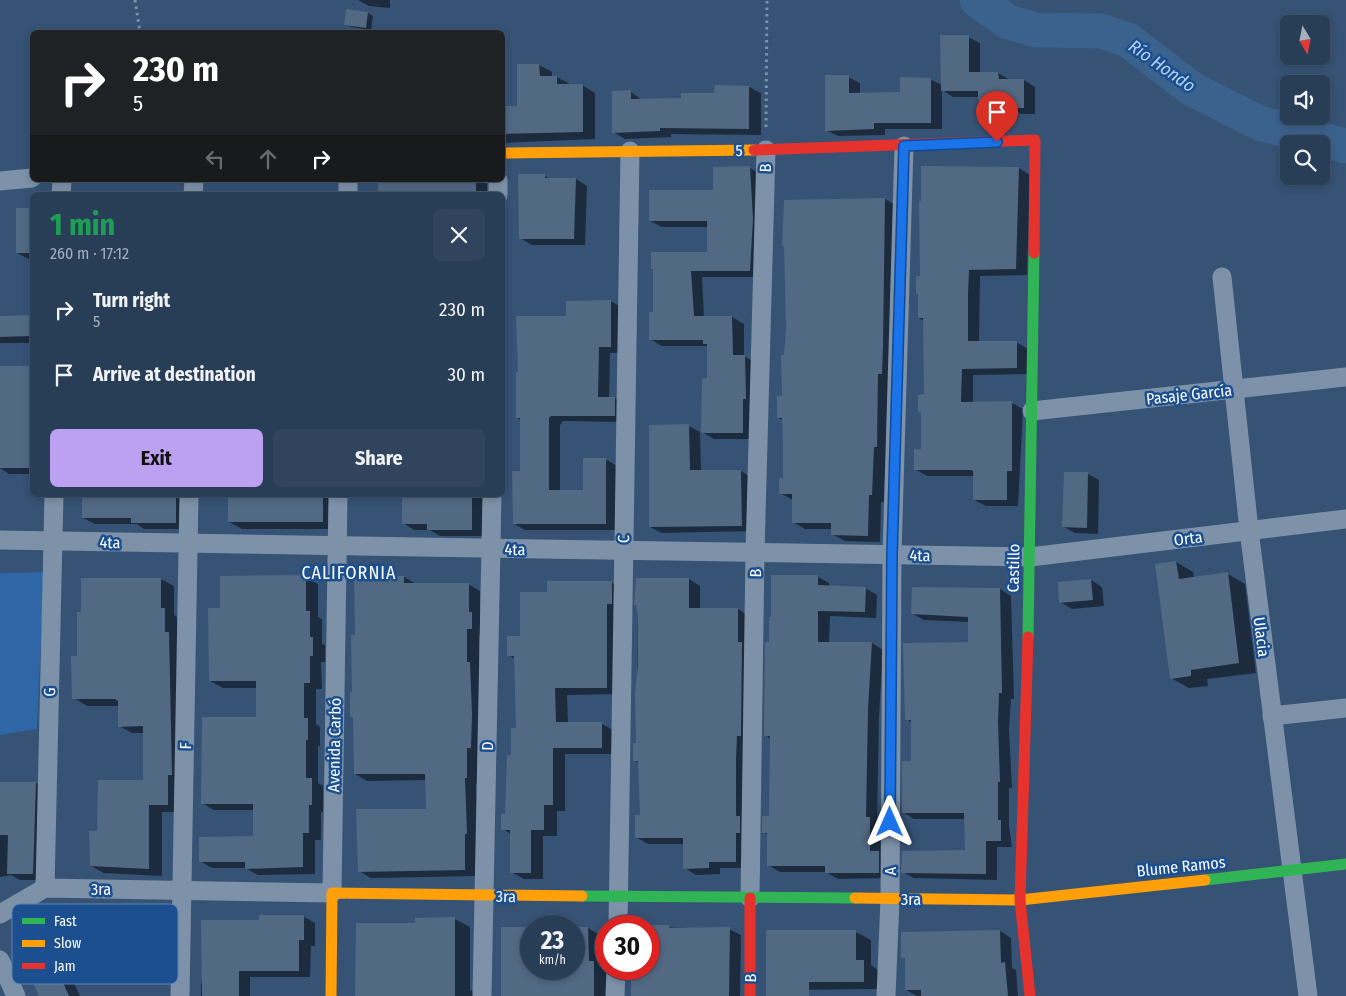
<!DOCTYPE html>
<meta charset="utf-8">
<style>
:root{--surface:#283e57;--page:#30455d;--text:#f1f3f6;--muted:#a5aeba;--line:#44576d;--accent:#bca0f2}
body{margin:0;font-family:"Fira Sans Condensed",sans-serif;background:var(--page);color:var(--text);height:100vh;display:flex;flex-direction:column;font-size:19px;white-space:nowrap}
*{box-sizing:border-box;margin:0}
p{font-size:16px;color:var(--muted)}
.icon{flex:none;width:28px;height:28px;fill:none;stroke:currentColor;stroke-width:2;stroke-linecap:round;stroke-linejoin:round}
.map{position:relative;flex:1;overflow:hidden}
.details{position:absolute;left:30px;top:192px;width:475px;height:305px;display:flex;flex-direction:column;background:var(--surface);border-radius:8px;box-shadow:0 2px 8px #0003,0 0 0 1px var(--line)}
.details>*{flex:none}
.top-card{position:absolute;left:30px;top:30px;width:475px;height:152px;border-radius:8px;box-shadow:0 2px 8px #0003,0 0 0 1px var(--line);background:#202124;color:#fff;overflow:hidden}
.needle{width:32px;rotate:170deg}
.fabs{position:absolute;left:1280px;top:15px;display:grid;gap:10px}
.fabs a{display:grid;place-items:center;width:50px;height:50px;border-radius:8px;background:var(--surface);box-shadow:0 2px 8px #0003,0 0 0 1px var(--line);font-size:25px}
.speed{position:absolute;left:520px;top:915px;display:flex;gap:10px;font-size:25px;font-weight:700;text-align:center}
.speed>*{display:grid;place-content:center;width:65px;height:65px;border-radius:50%;background:var(--surface);box-shadow:0 2px 8px #0003,0 0 0 1px var(--line);line-height:1}
.speed small{font-size:12px;font-weight:400}
.speed .limit{border:8px solid #d22;background:#fff;color:#111}
.pin{position:absolute;display:grid;place-items:center;width:42px;height:42px;color:#fff;margin:-51px -21px;border-radius:50% 50% 50% 0;rotate:-45deg;box-shadow:0 0 5px #0007}
.pin .icon{rotate:45deg}
.me{position:absolute;width:55px;margin:-28px;rotate:0deg;stroke-linejoin:round;filter:drop-shadow(0 0 4px #0008)}
.turn{display:flex;align-items:center;gap:18px;height:105px;padding:0 20px;font-size:22px}
.turn .icon{width:65px;height:65px;stroke-width:2.5}
.turn b{display:block;font-size:35px;line-height:42px}
.lanes{display:flex;align-items:center;height:48px;padding:0 20px;background:#0003;justify-content:center;gap:25px;direction:ltr}
.lanes .off{opacity:.35}
.round{display:grid;place-items:center;flex:none;width:52px;height:52px;border-radius:8px;background:var(--page)}
.overview{display:flex;align-items:center;justify-content:space-between;height:85px;padding:0 20px}
h1{font-size:30px;font-weight:700;line-height:38px;color:#1e9e55}
.action{display:flex;gap:10px;margin-top:auto;padding:10px 20px}
.action a{flex:1;height:58px;border-radius:8px;background:var(--accent);color:#111;font-size:20px;font-weight:700;line-height:58px;text-align:center}
.action a+a{background:var(--page);color:var(--text)}
ul{padding:0;list-style:none}
li{display:flex;align-items:center;gap:15px;height:65px;padding:0 20px}
li div{flex:1}
li b{display:block;font-size:19px}
li em{font-style:normal}
.map>svg:first-child{display:block}
.green{fill:#2f66a5}
.shadow{fill:#0007}
.lines{fill:none;stroke-linecap:round;stroke-linejoin:round}
.river{stroke:#3b618d;stroke-width:35}
.building{fill:#526984}
.path{stroke:#7d92a8;stroke-width:3;stroke-dasharray:2.5 4;stroke-linecap:butt}
.street{stroke:#7d92a8;stroke-width:19}
.fast{stroke:#30b455;stroke-width:11}
.slow{stroke:#ff9f0a;stroke-width:11}
.jam{stroke:#e5322d;stroke-width:11}
.route-casing{stroke:#114b97;stroke-width:12}
.route{stroke:#1a73e8;stroke-width:9}
.labels{text-anchor:middle;stroke-width:5;stroke-linejoin:round;paint-order:stroke}
.street-label{font-size:16px;fill:#fff;stroke:#1b4f8f}
.water-label{font-size:18px;font-style:italic;fill:#b5d3f5;stroke:#1b4f8f}
.neighbourhood-label{font-size:18px;letter-spacing:1px;fill:#fff;stroke:#1b4f8f}
.key{fill:#1b4f8f;stroke:#5f84b1;stroke-width:1}
.key-label{font-size:14px;fill:#fff}
</style>
<div class="map">
<svg width="1346" height="996" viewBox="0 0 1346 996">
<rect width="100%" height="100%" fill="#365274"/>
<polygon class="green" points="44,572 37,729 0,735 0,573"/>
<g class="shadow">
<polygon points="358,0 390,0 390,8 369,6"/>
<polygon points="368,13 373,16 371,30 351,27 345,24"/>
<polygon points="968,37 980,43 980,73 998,73 1010,80 1024,80 1035,87 1035,114 1021,114 1009,107 990,107 979,100 979,97 953,97 942,90 942,129 885,129 885,135 838,136 826,130 848,77 860,83 860,94 901,93 930,79 942,85"/>
<polygon points="539,65 552,72 552,77 557,77 570,84 582,85 595,93 595,139 502,143 502,107 518,107"/>
<polygon points="716,86 749,87 761,93 761,135 671,134 671,137 625,139 613,132 631,92 642,100 682,100 716,94"/>
<polygon points="750,168 761,174 762,277 702,277 704,318 732,317 744,324 744,356 756,363 754,439 714,439 702,432 708,379 708,346 662,346 650,339 654,313 655,270 652,269 708,253 708,227 662,227 650,221 714,191"/>
<polygon points="1019,168 1030,175 1027,275 980,276 979,342 1016,342 1028,349 1028,374 973,375 973,403 1012,403 1023,409 1018,506 986,506 974,500 974,476 927,476 915,469 922,450 925,396 924,321 919,318 921,278"/>
<polygon points="544,176 551,179 576,179 587,186 585,245 532,245 520,238"/>
<polygon points="394,180 481,180 487,184 487,195 380,195"/>
<polygon points="885,199 897,206 884,502 881,502 880,542 845,541 832,534 832,529 805,529 793,522 793,500 780,493 784,479 783,420 778,418 783,397 786,356"/>
<polygon points="32,209 32,259 29,259 17,253 17,210"/>
<polygon points="611,301 622,308 622,353 610,353 609,398 615,398 626,405 626,422 563,421 560,425 560,491 585,491 605,459 617,466 617,530 525,530 514,524 522,472 521,420 517,418 567,317"/>
<polygon points="32,317 32,343 0,343 0,318"/>
<polygon points="32,367 32,474 9,474 0,468 0,368"/>
<polygon points="689,426 700,432 701,471 741,471 752,478 753,531 662,533 650,527"/>
<polygon points="1065,473 1088,474 1099,480 1098,534 1075,533 1064,527"/>
<polygon points="83,495 187,495 187,529 144,529 137,524 95,524 83,518"/>
<polygon points="229,495 330,495 335,529 242,529 229,522"/>
<polygon points="403,495 485,495 483,536 440,536 430,530 414,530 403,523"/>
<polygon points="1176,562 1193,572 1194,578 1228,574 1245,584 1256,673 1207,679 1208,686 1189,688 1171,678"/>
<polygon points="305,577 318,584 318,617 322,619 322,644 325,645 325,662 321,662 322,689 316,689 316,724 320,727 320,746 318,746 318,783 323,786 323,812 321,812 321,840 315,840 315,874 258,875 245,868 212,868 200,861 255,838 255,810 214,810 202,803 257,718 257,688 223,688 210,681 221,610"/>
<polygon points="404,577 416,584 468,584 480,591 480,618 484,635 479,635 479,668 481,670 479,784 476,784 479,840 476,876 371,878 359,871 427,810 427,780 367,781 355,774 354,718 351,716 356,636"/>
<polygon points="818,577 829,583 829,587 865,588 877,595 876,618 830,616 829,643 872,643 883,650 879,716 877,823 881,825 881,854 890,859 890,878 838,879 826,872 780,872 768,865 768,835 763,832 770,817 771,739 765,735 770,643"/>
<polygon points="161,579 174,586 174,615 177,617 181,812 162,812 162,876 104,873 91,866 98,832 145,781 144,733 132,733 119,726 119,706 87,706 74,698 78,657"/>
<polygon points="689,579 700,586 700,609 738,609 749,616 747,868 720,868 720,874 696,875 685,868 685,844 648,844 636,837 641,816 639,763 634,760 637,744 638,605"/>
<polygon points="1091,580 1102,587 1104,606 1072,609 1060,602"/>
<polygon points="612,583 624,590 619,694 567,695 568,723 602,724 615,731 614,754 565,754 565,811 557,811 557,836 543,836 543,879 524,879 511,872 511,834 503,829 517,729 515,659 509,655 549,593"/>
<polygon points="1000,589 1011,596 1014,699 1011,699 1009,729 1012,788 1009,788 1009,826 1012,847 997,847 997,880 914,878 903,872 966,851 966,819 914,819 903,812 912,763 913,723 906,719 969,643 970,622 924,620 913,614"/>
<polygon points="36,783 47,790 44,880 20,880 11,875 0,877 0,784"/>
<polygon points="304,917 315,923 315,946 311,946 310,977 250,977 250,996 201,996 201,983 204,983 260,921"/>
<polygon points="417,919 455,919 470,927 470,990 474,992 474,996 356,996 417,924"/>
<polygon points="649,927 729,929 741,935 740,996 633,996 633,969 649,969"/>
<polygon points="531,928 531,969 574,969 574,928 588,928 605,938 605,969 610,972 612,996 503,996 502,929"/>
<polygon points="1000,931 1011,938 1012,968 1016,970 1018,996 917,996 906,990 906,959 903,957"/>
<polygon points="856,932 871,940 871,965 878,970 878,989 782,990"/>
<polygon points="41,935 56,944 80,996 40,996"/>
</g>
<g class="lines">
<polyline class="river" points="977,0 1008,22 1036,30 1101,31 1128,40 1192,89 1259,123 1346,146"/>
</g>
<g class="building">
<polygon points="346,9 368,12 366,28 344,25"/>
<polygon points="940,35 969,35 969,72 998,72 999,79 1024,79 1024,108 1008,108 1008,101 978,101 978,91 941,91"/>
<polygon points="517,64 539,64 540,76 557,76 557,84 583,84 583,132 502,134 502,106 517,106"/>
<polygon points="825,75 849,75 849,93 900,92 900,77 931,78 931,123 874,123 874,129 825,131"/>
<polygon points="715,85 749,86 749,129 660,128 660,131 612,133 612,91 631,90 631,99 681,98 681,93 714,93"/>
<polygon points="750,166 753,219 750,271 691,271 694,316 732,316 733,355 745,355 746,399 743,399 743,433 701,433 702,378 707,378 707,344 703,344 703,340 649,340 649,312 653,312 653,269 651,269 651,252 707,252 707,221 649,221 649,190 713,190 713,167"/>
<polygon points="921,166 1019,167 1016,269 969,270 968,294 968,341 1017,341 1017,368 962,369 961,402 1012,401 1012,471 1007,471 1007,500 973,500 973,471 971,470 914,470 914,449 921,449 921,412 918,412 918,395 924,394 923,318 918,318 918,294 916,294 916,276 920,276 919,201 921,201"/>
<polygon points="518,174 545,174 545,178 576,178 574,239 519,239"/>
<rect x="378" y="180" width="98" height="15"/>
<polygon points="885,198 883,347 882,374 878,374 877,447 874,447 872,495 869,495 868,536 831,535 831,523 792,523 792,494 779,494 779,478 783,478 783,444 782,418 777,418 777,396 782,396 781,355 784,355 786,327 784,246 782,246 784,200"/>
<rect x="16" y="208" width="16" height="45"/>
<polygon points="611,300 611,347 599,347 598,397 615,397 615,416 551,416 549,418 549,490 583,490 583,458 606,458 606,524 513,524 512,471 520,471 520,418 516,418 516,372 518,372 516,316 566,316 566,301"/>
<polygon points="32,315 32,336 0,337 0,316"/>
<rect x="0" y="366" width="32" height="102"/>
<polygon points="689,424 690,470 741,470 742,526 649,527 649,425"/>
<polygon points="1064,472 1088,472 1087,528 1062,527"/>
<polygon points="82,495 176,495 176,523 131,523 131,518 82,518"/>
<polygon points="402,495 472,495 472,530 427,530 427,524 402,524"/>
<rect x="228" y="496" width="95" height="26"/>
<polygon points="1176,561 1179,579 1228,572 1239,663 1191,670 1191,676 1170,679 1155,564"/>
<polygon points="306,575 306,611 310,611 310,637 313,637 313,656 310,656 310,683 304,683 304,718 308,718 308,740 306,740 306,778 312,778 312,805 309,805 309,833 303,833 303,867 245,869 245,862 199,862 199,837 253,836 253,804 201,804 202,717 256,717 256,681 209,681 208,608 220,608 220,576"/>
<polygon points="771,575 818,575 818,585 866,587 865,612 818,611 818,642 872,642 868,709 866,817 870,817 870,851 879,851 879,873 825,873 825,866 767,866 767,833 762,833 762,816 769,816 770,736 764,736 765,642 769,642 769,617 771,617"/>
<polygon points="354,576 404,576 404,583 469,583 469,612 472,612 472,629 467,629 467,662 470,662 472,714 471,748 467,748 467,778 465,778 467,834 465,834 465,870 358,872 356,809 426,809 425,774 354,774 353,717 350,717 350,692 352,692 351,635 355,635"/>
<polygon points="81,578 161,578 161,608 165,608 165,632 169,632 172,775 168,775 168,805 149,805 149,869 90,866 89,831 97,831 98,780 143,780 143,726 118,727 118,701 115,699 72,699 71,656 77,656 77,612 81,612"/>
<polygon points="636,578 689,578 689,608 738,608 738,642 742,642 741,736 737,736 736,759 736,816 740,816 740,833 736,833 736,862 709,862 709,868 683,869 683,838 635,838 635,815 640,815 638,761 633,761 633,743 636,743 635,693 638,666 638,616 636,605 634,605"/>
<polygon points="1091,579 1093,600 1059,603 1058,582"/>
<polygon points="547,581 612,581 612,604 607,604 607,688 555,688 556,722 602,722 602,748 553,748 553,805 544,805 544,830 531,830 531,873 510,873 510,830 501,830 501,814 505,814 507,755 511,755 511,728 516,728 514,656 507,656 507,636 520,636 520,592 547,592"/>
<polygon points="912,587 1000,588 1002,693 999,693 998,722 1000,782 998,782 998,820 1001,820 1001,841 986,841 986,874 901,873 902,851 965,850 964,813 902,813 902,761 911,761 911,720 905,720 903,643 968,642 968,617 911,614"/>
<polygon points="0,782 36,782 33,874 7,874 8,835 0,835"/>
<polygon points="259,915 304,915 304,940 299,940 299,971 239,971 239,996 202,996 201,920 259,920"/>
<polygon points="455,917 455,996 355,996 356,923 415,923 415,918"/>
<polygon points="649,925 669,925 669,928 730,927 729,996 631,996 631,969 649,969"/>
<polygon points="501,927 531,927 531,969 574,969 574,927 588,927 589,961 594,961 594,996 501,996"/>
<polygon points="766,930 856,930 856,960 864,960 864,982 809,982 809,996 766,996"/>
<polygon points="1000,930 1001,963 1005,962 1008,996 921,996 921,990 905,990 905,958 901,958 901,932"/>
<polygon points="41,933 69,996 39,996 16,945"/>
</g>
<g class="lines">
<g class="path">
<polyline points="135,0 140,32"/>
<polyline points="766,127 767,0"/>
</g>
<g class="street">
<polyline points="0,181 32,178"/>
<polyline points="61,195 62,180"/>
<polyline points="193,195 194,180"/>
<polyline points="348,195 348,180"/>
<polyline points="498,195 498,180"/>
<polyline points="1222,277 1249,530 1308,996"/>
<polyline points="1032,411 1346,377"/>
<polyline points="0,540 1030,557 1346,519"/>
<polyline points="1272,716 1346,708"/>
<polyline points="45,888 54,495"/>
<polyline points="750,898 755,553 766,150"/>
<polyline points="0,914 45,888 332,893 338,495"/>
<polyline points="618,926 630,151"/>
<polyline points="0,960 16,996"/>
<polyline points="180,996 189,495"/>
<polyline points="482,996 492,495"/>
<polyline points="615,996 616,969"/>
<polyline points="886,996 890,899 892,555 904,146"/>
</g>
<g class="fast">
<polyline points="1028,637 1034,253"/>
<polyline points="1205,880 1346,864"/>
<polyline points="582,896 855,898"/>
</g>
<g class="slow">
<polyline points="502,153 754,150"/>
<polyline points="855,898 1020,900 1205,880"/>
<polyline points="331,996 332,893 582,896"/>
</g>
<g class="jam">
<polyline points="754,150 1035,140 1034,253"/>
<polyline points="1028,637 1020,900 1030,996"/>
<polyline points="750,898 750,996"/>
</g>
</g>
<g class="lines">
<g class="route-casing">
<polyline id="route" points="890,822 892,555 904,146 997,142"/>
</g>
<use href="#route" class="route"/>
</g>
<g class="labels">
<g class="street-label">
<text transform="translate(739 150) rotate(-1)" y="6">5</text>
<text transform="translate(765 168) rotate(-88)" y="6">B</text>
<text transform="translate(1189 394) rotate(-6)" y="6">Pasaje García</text>
<text transform="translate(1188 538) rotate(-7)" y="6">Orta</text>
<text transform="translate(623 539) rotate(-89)" y="6">C</text>
<text transform="translate(110 542) rotate(1)" y="6">4ta</text>
<text transform="translate(515 549) rotate(1)" y="6">4ta</text>
<text transform="translate(920 555) rotate(1)" y="6">4ta</text>
<text transform="translate(1013 568) rotate(-89)" y="6">Castillo</text>
<text transform="translate(755 573) rotate(-89)" y="6">B</text>
<text transform="translate(1262 637) rotate(83)" y="6">Ulacia</text>
<text transform="translate(49 692) rotate(-89)" y="6">G</text>
<text transform="translate(334 745) rotate(-89)" y="6">Avenida Carbó</text>
<text transform="translate(185 746) rotate(-89)" y="6">F</text>
<text transform="translate(487 746) rotate(-89)" y="6">D</text>
<text transform="translate(1181 866) rotate(-6)" y="6">Blume Ramos</text>
<text transform="translate(890 871) rotate(-90)" y="6">A</text>
<text x="101" y="895">3ra</text>
<text transform="translate(506 896) rotate(1)" y="6">3ra</text>
<text x="911" y="905">3ra</text>
<text transform="translate(750 978) rotate(-89)" y="6">B</text>
</g>
<g class="water-label">
<text transform="translate(1162 66) rotate(35)" y="6">Río Hondo</text>
</g>
<g class="neighbourhood-label">
<text x="349" y="579">CALIFORNIA</text>
</g>
</g>
<rect x="12" y="904" width="166" height="80" rx="8" class="key"/>
<rect x="22" y="918" width="23" height="6" fill="#30b455"/>
<rect x="22" y="940" width="23" height="7" fill="#ff9f0a"/>
<rect x="22" y="963" width="23" height="6" fill="#e5322d"/>
<g class="key-label">
<text x="54" y="926">Fast</text>
<text x="54" y="948">Slow</text>
<text x="54" y="971">Jam</text>
</g>
</svg>
<div class="fabs">
<a><svg class="needle" viewBox="-14 -14 28 28"><path d="M0-13l5 13h-10z" fill="#e53935"/><path d="M0 13l5-13h-10z" fill="#a5aeba"/></svg></a>
<a><svg class="icon" aria-label="sound" viewBox="0 0 24 24"><path d="M4 9h4l5-4v14l-5-4H4zM17 9q2 3 0 6"/></svg></a>
<a><svg class="icon" aria-label="search" viewBox="0 0 24 24"><circle cx="10" cy="10" r="6"/><path d="M15 15l6 6"/></svg></a>
</div>
<div class="speed"><div>23<small>km/h</small></div><div class="limit">30</div></div>
<div class="pin" style="left:997px;top:142px;background:#d93025"><svg class="icon" aria-label="arrive" viewBox="0 0 24 24"><path d="M6 21V4h12l-3 4 3 4H6"/></svg></div>
<svg class="me" style="left:890px;top:822px" viewBox="-20 -20 40 40"><path d="M0-17L14 15 0 8-14 15z" fill="#1a73e8" stroke="#fff" stroke-width="4"/></svg>
<div class="top-card">
<div class="turn"><svg class="icon" aria-label="right" viewBox="0 0 24 24"><path d="M7 20v-9h11M14 6l5 5-5 5"/></svg><div><b>230 m</b>5</div></div>
<div class="lanes"><svg class="icon off" aria-label="left" viewBox="0 0 24 24"><path d="M17 20v-9H6M10 6l-5 5 5 5"/></svg><svg class="icon off" aria-label="ahead" viewBox="0 0 24 24"><path d="M12 20V5M6 11l6-6 6 6"/></svg><svg class="icon" aria-label="right" viewBox="0 0 24 24"><path d="M7 20v-9h11M14 6l5 5-5 5"/></svg></div>
</div>
<section class="details">
<div class="overview"><div><h1>1 min</h1><p>260 m · 17:12</p></div><a class="round"><svg class="icon" aria-label="close" viewBox="0 0 24 24"><path d="M6 6l12 12M18 6L6 18"/></svg></a></div>
<ul>
<li><svg class="icon" aria-label="right" viewBox="0 0 24 24"><path d="M7 20v-9h11M14 6l5 5-5 5"/></svg><div><b>Turn right</b><p>5</p></div><em>230 m</em></li>
<li><svg class="icon" aria-label="arrive" viewBox="0 0 24 24"><path d="M6 21V4h12l-3 4 3 4H6"/></svg><div><b>Arrive at destination</b></div><em>30 m</em></li>
</ul>
<div class="action"><a>Exit</a><a>Share</a></div>
</section>
</div>
